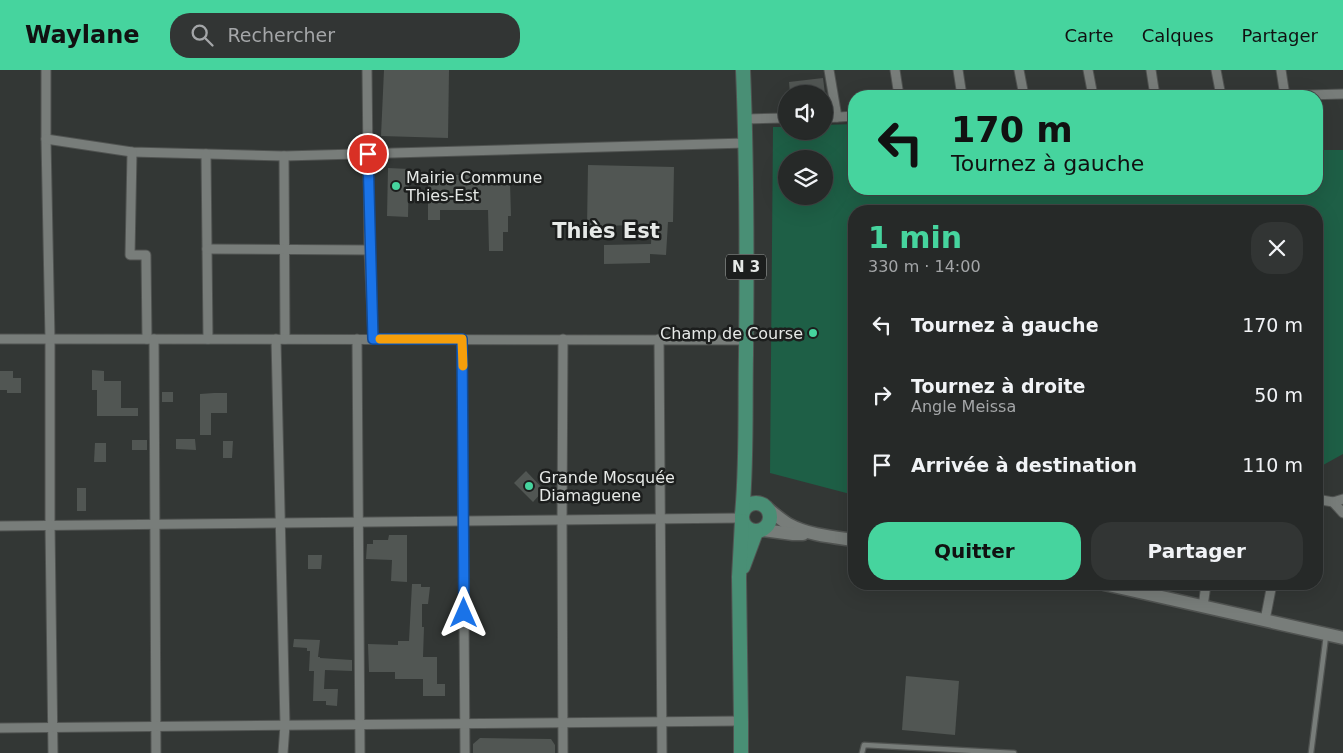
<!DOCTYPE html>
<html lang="fr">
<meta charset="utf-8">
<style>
:root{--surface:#262928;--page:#323534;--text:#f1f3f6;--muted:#a4a6a8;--line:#424545;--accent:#46d49e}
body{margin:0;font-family:"DejaVu Sans",sans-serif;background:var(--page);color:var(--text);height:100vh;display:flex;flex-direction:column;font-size:19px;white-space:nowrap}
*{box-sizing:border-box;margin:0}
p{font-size:16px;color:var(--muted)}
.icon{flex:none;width:28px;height:28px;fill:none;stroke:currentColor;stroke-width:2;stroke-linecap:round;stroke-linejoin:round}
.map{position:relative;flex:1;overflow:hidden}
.drawer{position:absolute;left:848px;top:135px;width:475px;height:385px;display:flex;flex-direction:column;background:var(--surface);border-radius:20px;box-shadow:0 5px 20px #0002,0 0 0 1px var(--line)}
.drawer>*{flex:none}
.guide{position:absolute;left:848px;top:20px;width:475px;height:105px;border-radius:20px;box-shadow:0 5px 20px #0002,0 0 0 1px var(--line);background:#46d49e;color:#111;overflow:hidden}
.buttons{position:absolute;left:778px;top:15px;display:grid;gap:10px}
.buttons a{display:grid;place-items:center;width:55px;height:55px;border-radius:50%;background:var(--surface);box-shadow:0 5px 20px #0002,0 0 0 1px var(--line);font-size:25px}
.pin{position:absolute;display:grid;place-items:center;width:42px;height:42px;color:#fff;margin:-21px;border:2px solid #fff;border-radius:50%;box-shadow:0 1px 5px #0007}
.me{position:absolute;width:55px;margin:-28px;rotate:0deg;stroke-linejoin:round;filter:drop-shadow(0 0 4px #0008)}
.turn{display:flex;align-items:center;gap:18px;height:105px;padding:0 20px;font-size:22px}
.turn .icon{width:65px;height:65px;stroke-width:2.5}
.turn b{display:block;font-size:35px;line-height:42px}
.round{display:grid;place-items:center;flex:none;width:52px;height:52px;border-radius:20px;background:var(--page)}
.summary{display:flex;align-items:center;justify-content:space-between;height:85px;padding:0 20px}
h1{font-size:30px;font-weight:800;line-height:38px;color:var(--accent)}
.primary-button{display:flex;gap:10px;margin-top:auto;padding:10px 20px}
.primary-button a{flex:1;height:58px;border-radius:20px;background:var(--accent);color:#111;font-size:20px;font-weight:800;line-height:58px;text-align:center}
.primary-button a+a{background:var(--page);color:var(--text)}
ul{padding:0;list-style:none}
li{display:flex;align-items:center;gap:15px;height:70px;padding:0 20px}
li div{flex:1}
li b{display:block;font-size:19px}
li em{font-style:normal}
header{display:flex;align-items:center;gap:30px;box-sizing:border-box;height:70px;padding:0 25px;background:var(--accent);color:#111}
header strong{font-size:24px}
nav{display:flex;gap:28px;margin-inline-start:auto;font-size:18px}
.search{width:350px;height:45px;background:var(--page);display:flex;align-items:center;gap:12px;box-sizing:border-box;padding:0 18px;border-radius:20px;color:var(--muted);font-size:19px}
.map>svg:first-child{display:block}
.green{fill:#1e5f46;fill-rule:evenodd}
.building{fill:#515653}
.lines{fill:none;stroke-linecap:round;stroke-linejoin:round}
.lane-casing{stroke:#505351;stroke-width:7}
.street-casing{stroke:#505351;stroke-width:11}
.secondary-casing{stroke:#505351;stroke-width:15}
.primary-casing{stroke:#505351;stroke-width:16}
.lane{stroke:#787d7a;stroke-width:4.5}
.street{stroke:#787d7a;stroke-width:9}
.secondary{stroke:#787d7a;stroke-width:12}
.primary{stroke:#498f75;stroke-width:14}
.route-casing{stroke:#114b97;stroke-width:12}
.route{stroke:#1a73e8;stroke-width:9}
.slow{stroke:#f59e0b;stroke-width:9}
.poi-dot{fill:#46d49e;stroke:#1c1e1d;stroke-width:2}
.labels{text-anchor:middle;stroke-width:5;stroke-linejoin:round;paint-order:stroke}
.shield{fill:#1c1e1d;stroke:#a9acaa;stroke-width:1}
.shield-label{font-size:15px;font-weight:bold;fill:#e6e9e7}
.poi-label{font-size:16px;fill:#e6e9e7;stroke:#1c1e1d;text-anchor:start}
.district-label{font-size:21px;font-weight:bold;fill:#e6e9e7;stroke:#1c1e1d}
</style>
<header>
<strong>Waylane</strong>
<div class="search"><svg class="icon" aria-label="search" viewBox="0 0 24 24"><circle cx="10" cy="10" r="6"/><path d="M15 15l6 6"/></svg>Rechercher</div>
<nav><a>Carte</a><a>Calques</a><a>Partager</a></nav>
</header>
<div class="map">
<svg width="1343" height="683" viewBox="0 0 1343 683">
<rect width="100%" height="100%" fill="#333735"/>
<path class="green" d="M854,54V119H1316V80H1343V384L1316,399V141H854V425L770,403L773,57H786V61H824V55ZM786,89H824V126H786Z"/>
<g class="building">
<polygon points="384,0 449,0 448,68 381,66"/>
<polygon points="823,8 825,24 790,24 789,12"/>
<polygon points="588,95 674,97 673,152 668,152 666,185 650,184 650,193 604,194 604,175 651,174 652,154 587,157"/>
<polygon points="388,98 409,99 408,147 387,146"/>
<polygon points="428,105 476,105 477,113 510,112 511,146 508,146 508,162 503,162 503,181 489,181 488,140 440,140 440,150 428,150"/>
<polygon points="92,300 104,301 104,311 121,311 121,338 138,338 138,346 97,346 97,320 92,320"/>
<polygon points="0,301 13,301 13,308 21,308 21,323 7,323 7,320 0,320"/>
<rect x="162" y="322" width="11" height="10"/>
<polygon points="214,323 227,323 227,343 211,343 211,365 200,365 200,324"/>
<polygon points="176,369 195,369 196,380 176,379"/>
<rect x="132" y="370" width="15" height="10"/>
<polygon points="223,371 233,371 232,388 223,388"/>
<polygon points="95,373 106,373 106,392 94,392"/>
<polygon points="526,401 544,420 533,432 514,413"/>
<rect x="77" y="418" width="9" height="23"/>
<polygon points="389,465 407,465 407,512 391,511 392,490 366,489 367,474 373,474 373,470 388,470"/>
<polygon points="308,485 322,485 321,499 308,499"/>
<polygon points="412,514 421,514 421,517 430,517 428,534 422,534 422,557 424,557 423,587 437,587 437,614 445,614 445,626 423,626 423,609 395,609 395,602 369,602 368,574 398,575 398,571 409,571"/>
<polygon points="294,569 320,570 318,587 320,587 320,588 352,590 352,601 325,600 324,619 338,619 337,636 326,635 326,631 313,631 314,601 309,601 310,581 307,581 307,578 293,577"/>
<polygon points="906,606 959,611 955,665 902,660"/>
<polygon points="480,668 551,669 555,675 555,683 473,683 473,674"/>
</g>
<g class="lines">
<g class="lane-casing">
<g id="lane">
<polyline points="862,683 864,675 1014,683"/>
<polyline points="1311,683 1326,566"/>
</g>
</g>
<g class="street-casing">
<g id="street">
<polyline points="46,0 46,69 50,269 50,455 53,683"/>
<polyline points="367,0 369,180 373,269"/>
<polyline points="829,0 837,47"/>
<polyline points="895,0 899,26"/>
<polyline points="958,0 962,26"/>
<polyline points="1019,0 1024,26"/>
<polyline points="1088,0 1093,26"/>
<polyline points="1151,0 1155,26"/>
<polyline points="1216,0 1221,26"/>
<polyline points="1281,0 1285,26"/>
<polyline points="1270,26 1343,24"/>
<polyline points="824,48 854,46"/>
<polyline points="745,49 786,48"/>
<polyline points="46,69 132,82 284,86 746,73"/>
<polyline points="132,82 130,185 146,185 147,269"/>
<polyline points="206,84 208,269"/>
<polyline points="284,86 285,269"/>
<polyline points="207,179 369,180"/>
<polyline points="0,269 746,270"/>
<polyline points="154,269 156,683"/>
<polyline points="276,269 285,655 283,683"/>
<polyline points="357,269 360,683"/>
<polyline points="462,269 465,683"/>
<polyline points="563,269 562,450 563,683"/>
<polyline points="659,269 662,683"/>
<polyline points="1316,429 1333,432 1343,429"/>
<polyline points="1333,432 1343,443"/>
<polyline points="0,456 742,448"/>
<polyline points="1203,537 1206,514"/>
<polyline points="1265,550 1272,514"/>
<polyline points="0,658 741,651"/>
</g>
</g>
<g class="secondary-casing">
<g id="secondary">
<path d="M766,437C773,443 780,449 788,454C808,465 832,467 854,470"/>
<polyline points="763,460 793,464 803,464"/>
<polyline points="1104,514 1343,568"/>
</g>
</g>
<g class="primary-casing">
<g id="primary">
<circle cx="756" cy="447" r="14"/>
<path d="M742,445C747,392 745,338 746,285C747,190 747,95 743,0"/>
<polyline points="743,497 756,462"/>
<polyline points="741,683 741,651 739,507 742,451"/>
</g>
</g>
<use href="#lane" class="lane"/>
<use href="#street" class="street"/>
<use href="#secondary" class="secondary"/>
<use href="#primary" class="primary"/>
</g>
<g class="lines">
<g class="route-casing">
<polyline id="route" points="368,84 373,269 462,269 464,543"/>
</g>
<use href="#route" class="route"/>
<polyline class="slow" points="380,269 462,269 463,296"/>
</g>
<g class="poi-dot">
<circle cx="396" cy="116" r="5"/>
<circle cx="813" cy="263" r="5"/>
<circle cx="529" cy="416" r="5"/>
</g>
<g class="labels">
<rect class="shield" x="726" y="184.5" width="40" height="25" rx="4"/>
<g class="shield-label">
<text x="746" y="202">N 3</text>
</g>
<g class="poi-label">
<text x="406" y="113">Mairie Commune<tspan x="406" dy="18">Thies-Est</tspan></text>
<text x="803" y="269" text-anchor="end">Champ de Course</text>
<text x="539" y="413">Grande Mosquée<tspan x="539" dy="18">Diamaguene</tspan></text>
</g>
<g class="district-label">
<text x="606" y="168">Thiès Est</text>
</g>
</g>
</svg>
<div class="buttons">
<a><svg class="icon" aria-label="sound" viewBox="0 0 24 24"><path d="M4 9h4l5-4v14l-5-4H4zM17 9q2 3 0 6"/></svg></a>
<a><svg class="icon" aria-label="layers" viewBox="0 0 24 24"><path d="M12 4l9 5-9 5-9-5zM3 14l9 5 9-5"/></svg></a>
</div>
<div class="pin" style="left:368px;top:84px;background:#d93025"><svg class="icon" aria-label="arrive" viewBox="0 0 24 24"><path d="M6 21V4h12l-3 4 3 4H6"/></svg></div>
<svg class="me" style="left:464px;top:543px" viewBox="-20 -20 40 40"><path d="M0-17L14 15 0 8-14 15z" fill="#1a73e8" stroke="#fff" stroke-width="4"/></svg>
<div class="guide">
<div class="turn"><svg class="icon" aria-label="left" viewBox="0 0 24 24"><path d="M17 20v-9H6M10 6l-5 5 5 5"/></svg><div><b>170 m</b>Tournez à gauche</div></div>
</div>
<section class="drawer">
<div class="summary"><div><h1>1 min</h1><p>330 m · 14:00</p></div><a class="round"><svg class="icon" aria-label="close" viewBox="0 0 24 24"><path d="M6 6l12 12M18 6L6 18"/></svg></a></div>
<ul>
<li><svg class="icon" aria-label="left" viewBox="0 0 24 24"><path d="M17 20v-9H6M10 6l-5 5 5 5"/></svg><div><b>Tournez à gauche</b></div><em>170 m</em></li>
<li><svg class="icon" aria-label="right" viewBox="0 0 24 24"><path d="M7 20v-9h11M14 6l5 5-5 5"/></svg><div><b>Tournez à droite</b><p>Angle Meissa</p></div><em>50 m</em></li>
<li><svg class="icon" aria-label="arrive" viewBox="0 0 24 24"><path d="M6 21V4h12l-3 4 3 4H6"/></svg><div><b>Arrivée à destination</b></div><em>110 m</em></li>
</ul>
<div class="primary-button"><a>Quitter</a><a>Partager</a></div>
</section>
</div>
